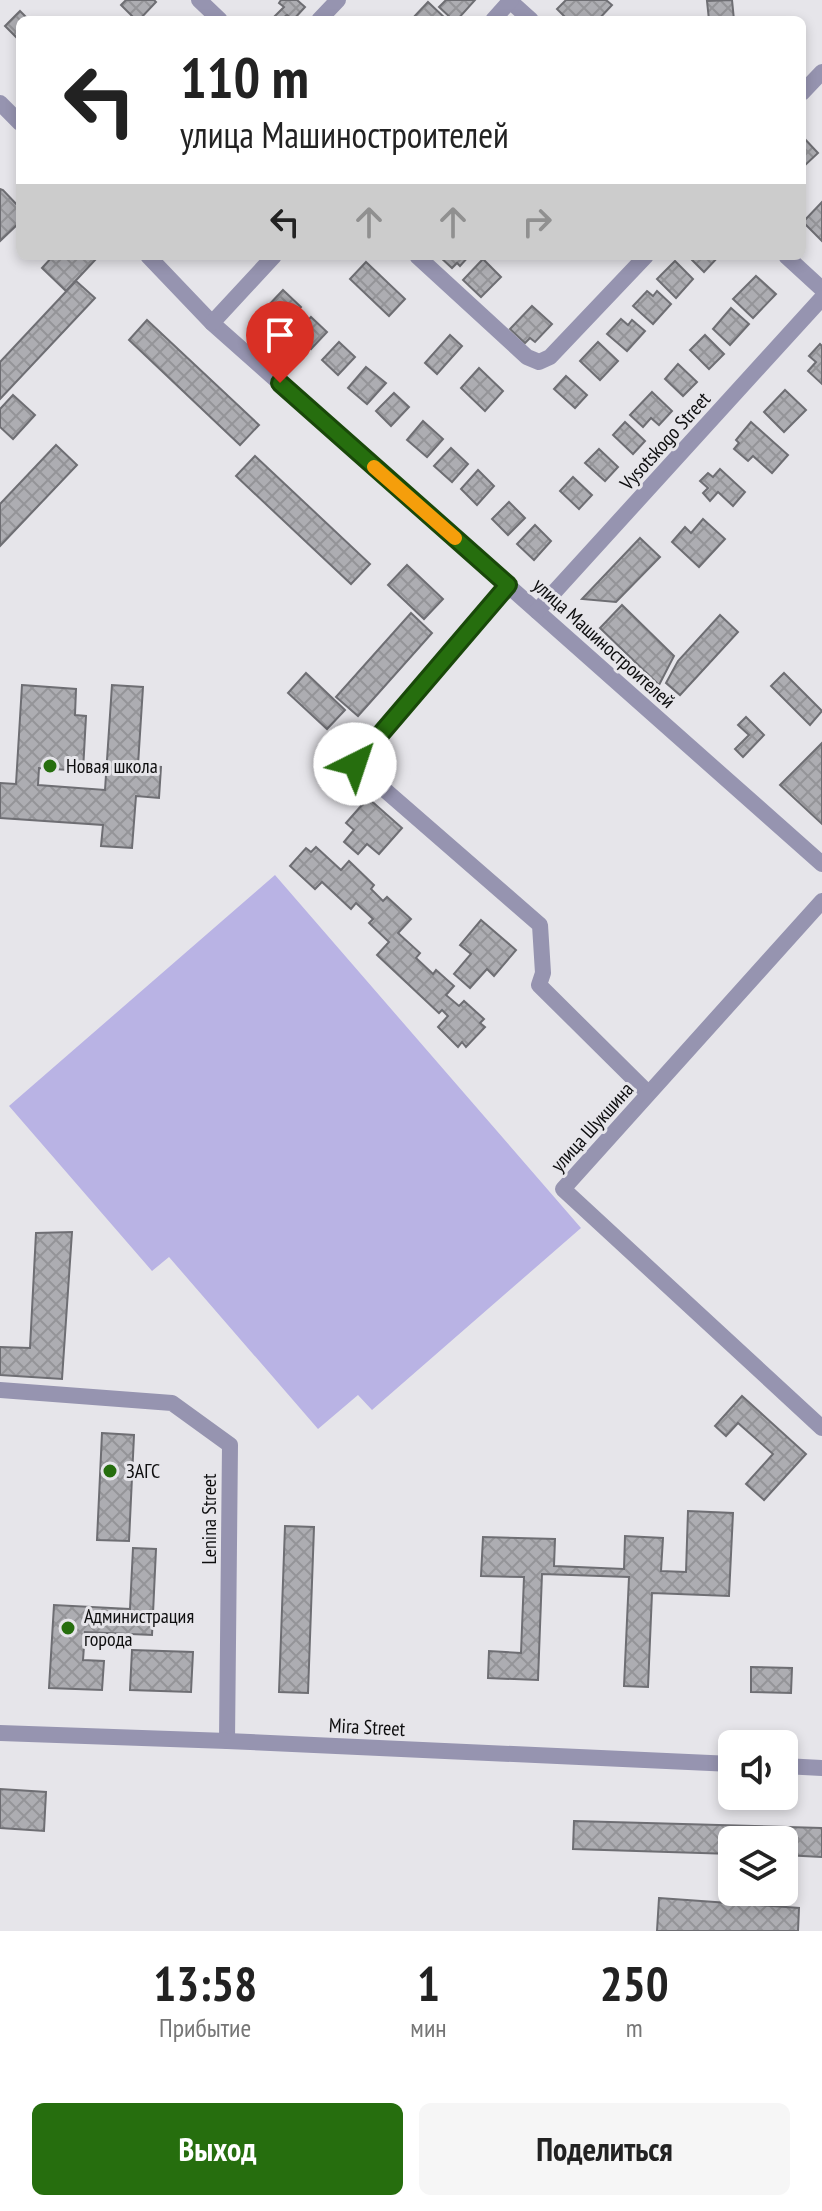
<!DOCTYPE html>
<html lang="ru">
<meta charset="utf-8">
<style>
:root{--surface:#fff;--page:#f6f6f6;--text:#222;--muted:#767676;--accent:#266e0e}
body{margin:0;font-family:"PT Sans Narrow",sans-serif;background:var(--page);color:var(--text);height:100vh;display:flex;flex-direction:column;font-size:30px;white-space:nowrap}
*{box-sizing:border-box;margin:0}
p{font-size:26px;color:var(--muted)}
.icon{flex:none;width:44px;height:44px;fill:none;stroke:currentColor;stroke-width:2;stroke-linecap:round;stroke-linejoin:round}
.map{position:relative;height:1931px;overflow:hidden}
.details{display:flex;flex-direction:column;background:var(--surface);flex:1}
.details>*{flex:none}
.banner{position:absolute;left:16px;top:16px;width:790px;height:244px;border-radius:12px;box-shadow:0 4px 12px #0003;background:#fff;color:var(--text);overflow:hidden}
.controls{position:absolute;left:718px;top:1730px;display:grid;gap:16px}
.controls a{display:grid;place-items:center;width:80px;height:80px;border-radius:12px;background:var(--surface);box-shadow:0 4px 12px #0003;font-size:40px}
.pin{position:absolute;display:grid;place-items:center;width:68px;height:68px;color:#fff;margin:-82px -34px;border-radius:50% 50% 50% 0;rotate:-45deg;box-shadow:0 0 8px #0007}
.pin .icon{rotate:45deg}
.me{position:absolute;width:88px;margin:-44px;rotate:41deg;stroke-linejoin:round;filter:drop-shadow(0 0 6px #0008)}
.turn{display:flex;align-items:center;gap:28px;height:168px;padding:0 32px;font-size:36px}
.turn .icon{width:104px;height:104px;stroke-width:2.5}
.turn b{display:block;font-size:56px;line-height:68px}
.lanes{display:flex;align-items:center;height:76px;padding:0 32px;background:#0003;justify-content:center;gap:40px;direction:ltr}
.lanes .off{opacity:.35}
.eta{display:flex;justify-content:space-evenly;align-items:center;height:136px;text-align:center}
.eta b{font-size:48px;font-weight:600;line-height:56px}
.action{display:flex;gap:16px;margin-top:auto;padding:16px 32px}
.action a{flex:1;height:92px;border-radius:12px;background:var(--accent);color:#fff;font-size:32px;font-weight:600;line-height:92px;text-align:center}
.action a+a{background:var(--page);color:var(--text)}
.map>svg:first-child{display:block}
.pitch{fill:#b9b3e4}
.building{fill:url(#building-cross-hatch);stroke:#6e6e73;stroke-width:2}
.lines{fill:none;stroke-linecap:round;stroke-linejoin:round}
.minor{stroke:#9694b0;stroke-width:16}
.route-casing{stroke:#194809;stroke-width:20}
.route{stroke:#266e0e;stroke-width:14}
.slow{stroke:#f59e0b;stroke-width:14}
.poi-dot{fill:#266e0e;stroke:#e6e5ea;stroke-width:3}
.labels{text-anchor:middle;stroke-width:6;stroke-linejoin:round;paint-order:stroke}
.street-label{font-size:20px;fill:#0e0e0f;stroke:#e6e5ea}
.poi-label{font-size:20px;fill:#0e0e0f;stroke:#e6e5ea;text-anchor:start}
</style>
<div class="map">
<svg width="822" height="1931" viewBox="0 0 822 1931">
<defs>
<pattern id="building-cross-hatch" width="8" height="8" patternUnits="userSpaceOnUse" patternTransform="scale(2)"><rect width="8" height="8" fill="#adadb2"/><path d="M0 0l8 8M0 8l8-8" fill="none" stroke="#949498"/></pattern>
</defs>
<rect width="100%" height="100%" fill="#e6e5ea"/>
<polygon class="pitch" points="275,875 581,1228 372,1410 358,1395 318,1429 169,1257 152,1271 9,1106"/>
<g class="building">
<polygon points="126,0 154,0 156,2 139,20 136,20 121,5"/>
<polygon points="281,0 297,0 305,7 293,20 287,15 280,20 275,16 284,7 279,3"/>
<polygon points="446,0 475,0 457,20 453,20 439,7"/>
<polygon points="566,0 606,0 612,5 598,20 568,20 557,9"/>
<polygon points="732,0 734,20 709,20 707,1"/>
<polygon points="428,2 447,20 411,20"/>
<polygon points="20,11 29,20 20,20 20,41 5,26"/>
<polygon points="802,136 818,153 802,168"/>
<polygon points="0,189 3,190 20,208 20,222 0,241"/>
<polygon points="822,202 822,241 803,222"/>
<polygon points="53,256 90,256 95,260 66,291 42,268"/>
<polygon points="439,256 469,256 460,266 457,263 452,268"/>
<polygon points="688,256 719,256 704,272"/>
<polygon points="483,259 501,277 481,297 463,280"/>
<polygon points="675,261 693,279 676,298 657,279"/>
<polygon points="366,262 405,299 389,316 350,279"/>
<polygon points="756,276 776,294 753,318 733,299"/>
<polygon points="76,281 95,298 0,399 0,362"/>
<polygon points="283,290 301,307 284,326 265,309"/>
<polygon points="647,291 653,296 657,291 671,304 653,324 633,306"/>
<polygon points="532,306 552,324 535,342 530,338 525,343 510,329"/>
<polygon points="731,308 749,324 730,345 713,329"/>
<polygon points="311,317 327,332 311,349 295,334"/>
<polygon points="621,319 628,325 632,320 645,331 627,351 607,334"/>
<polygon points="147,320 259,425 240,445 129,340"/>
<polygon points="450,335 462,346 437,374 425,363"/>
<polygon points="705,335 724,354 709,369 690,350"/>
<polygon points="339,342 355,357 338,375 322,360"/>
<polygon points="598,342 618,361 600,380 580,361"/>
<polygon points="820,344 822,346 822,384 808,371 816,362 809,356"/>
<polygon points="678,364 697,382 683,396 665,379"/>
<polygon points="366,367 386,383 367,404 348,388"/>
<polygon points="479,368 503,391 485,411 461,388"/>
<polygon points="566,376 587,395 575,408 554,389"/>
<polygon points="785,390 806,410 784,432 764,412"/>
<polygon points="652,392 672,411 659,425 651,418 643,427 630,415"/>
<polygon points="394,393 409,407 391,426 376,411"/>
<polygon points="13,395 35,415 13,439 0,427 0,409"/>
<polygon points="423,421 443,439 427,457 407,440"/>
<polygon points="625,422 645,441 633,454 613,435"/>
<polygon points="751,422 788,455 772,473 753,456 748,461 734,449 739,443 736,440"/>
<polygon points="56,445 77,465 0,546 0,504"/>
<polygon points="451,448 468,464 452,482 434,466"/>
<polygon points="599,449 618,467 605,481 585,463"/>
<polygon points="255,456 370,564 351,584 236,476"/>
<polygon points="720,469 745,492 733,506 718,492 710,501 703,493 708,488 700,481 708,473 713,477"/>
<polygon points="478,470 494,486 477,505 461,489"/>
<polygon points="573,477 592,495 579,509 560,491"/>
<polygon points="509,502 525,518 508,535 492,519"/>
<polygon points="703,519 725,539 699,567 672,542 685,527 691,533"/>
<polygon points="535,525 551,541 534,560 517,544"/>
<polygon points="640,538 660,557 616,602 582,599"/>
<polygon points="407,565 443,599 424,619 388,585"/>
<polygon points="622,605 674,656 659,685 600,628"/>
<polygon points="411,613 432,633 358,716 336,697"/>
<polygon points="720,615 738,632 680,695 666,683 678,661"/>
<polygon points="306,673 345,710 327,729 288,693"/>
<polygon points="784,673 822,711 810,725 771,686"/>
<polygon points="22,685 76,689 75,715 86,716 83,771 39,768 38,785 105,790 112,685 143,687 138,765 161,767 159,798 136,796 132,848 101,846 103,825 0,818 0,783 16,784"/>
<polygon points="746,717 764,735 743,757 735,749 749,735 738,725"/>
<polygon points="822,743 822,824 780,785"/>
<polygon points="368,798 402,828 379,854 367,844 358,854 344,842 354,830 346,823"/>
<polygon points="316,847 341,870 349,861 374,885 371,889 383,901 387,897 411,919 398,933 420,953 416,958 433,974 436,970 454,986 446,995 459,1006 464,1001 484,1019 480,1023 485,1027 466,1047 462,1042 458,1047 438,1027 448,1016 442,1010 439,1013 377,955 389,942 369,923 373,919 356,903 351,909 322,882 315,889 290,866 306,848 311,852"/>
<polygon points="481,920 516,950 494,976 487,969 470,988 454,974 471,954 460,945"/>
<polygon points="72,1232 62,1379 0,1375 0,1347 30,1348 36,1233"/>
<polygon points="742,1396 806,1454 764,1500 746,1484 773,1454 738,1423 726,1436 715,1426"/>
<polygon points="102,1433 134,1435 129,1541 97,1540"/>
<polygon points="688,1511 733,1513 729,1596 652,1593 648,1687 624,1686 629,1577 542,1574 538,1680 488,1678 489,1651 521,1653 524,1577 481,1576 483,1537 555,1539 554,1566 624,1569 625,1536 663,1538 661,1571 686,1572"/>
<polygon points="285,1526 314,1527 308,1693 279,1692"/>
<polygon points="133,1548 156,1549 152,1635 85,1632 83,1660 104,1661 102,1690 49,1688 54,1605 130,1609"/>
<polygon points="132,1650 193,1652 191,1692 130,1690"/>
<polygon points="751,1667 792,1668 791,1693 751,1692"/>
<polygon points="0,1789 46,1792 44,1831 0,1828"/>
<polygon points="574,1821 822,1828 822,1857 784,1855 784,1840 732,1840 732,1854 573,1849"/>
<polygon points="659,1898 799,1908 798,1931 657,1931"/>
</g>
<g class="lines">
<g class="minor">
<polyline points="199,0 220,20"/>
<polyline points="510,1 531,20"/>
<polyline points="319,20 338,0"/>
<polyline points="493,20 511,0"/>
<polyline points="802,93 822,72"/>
<polyline points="0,103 20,123"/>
<polyline points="148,256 212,323 822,864"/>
<polyline points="417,256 527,357 539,362 550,357 646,256"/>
<polyline points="786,256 822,289"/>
<polyline points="212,323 274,256"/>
<polyline points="508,585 355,764 540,925 543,973 539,985 648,1093"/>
<polyline points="537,611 822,298"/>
<polyline points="822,901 563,1189 822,1428"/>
<polyline points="0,1390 172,1403 230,1445 227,1741"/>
<polyline points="0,1733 227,1741 732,1764"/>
<polyline points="784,1766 822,1768"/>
</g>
</g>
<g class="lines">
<g class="route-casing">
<polyline id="route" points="280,383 508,585 355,764"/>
</g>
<use href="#route" class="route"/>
<polyline class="slow" points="374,467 455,538"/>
</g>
<g class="poi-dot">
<circle cx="50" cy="766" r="8"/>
<circle cx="110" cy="1471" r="8"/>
<circle cx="68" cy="1628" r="8"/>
</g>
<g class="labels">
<g class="street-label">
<text transform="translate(665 441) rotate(-48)" y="7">Vysotskogo Street</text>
<text transform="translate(604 643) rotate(42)" y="7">улица Машиностроителей</text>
<text transform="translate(592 1127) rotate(-48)" y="7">улица Шукшина</text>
<text transform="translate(209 1519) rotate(-90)" y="7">Lenina Street</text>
<text transform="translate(367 1727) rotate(3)" y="7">Mira Street</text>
</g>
<g class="poi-label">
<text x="66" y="773">Новая школа</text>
<text x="126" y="1478">ЗАГС</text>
<text x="84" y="1623">Администрация<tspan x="84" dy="23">города</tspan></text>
</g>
</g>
</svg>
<div class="controls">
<a><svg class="icon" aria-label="sound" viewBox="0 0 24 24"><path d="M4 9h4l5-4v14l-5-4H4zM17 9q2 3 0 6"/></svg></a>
<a><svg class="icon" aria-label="layers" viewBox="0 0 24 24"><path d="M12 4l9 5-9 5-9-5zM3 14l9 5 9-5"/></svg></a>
</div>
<div class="pin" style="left:280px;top:383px;background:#d93025"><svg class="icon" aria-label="arrive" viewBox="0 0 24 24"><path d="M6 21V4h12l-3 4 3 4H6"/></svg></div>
<svg class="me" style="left:355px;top:764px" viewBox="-20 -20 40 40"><circle r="19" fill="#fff"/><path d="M0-13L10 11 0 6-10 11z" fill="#266e0e"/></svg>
<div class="banner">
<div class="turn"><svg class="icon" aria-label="left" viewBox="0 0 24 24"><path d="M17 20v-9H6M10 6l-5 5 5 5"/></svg><div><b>110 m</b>улица Машиностроителей</div></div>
<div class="lanes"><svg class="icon" aria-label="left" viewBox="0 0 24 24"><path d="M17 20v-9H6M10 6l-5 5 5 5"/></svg><svg class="icon off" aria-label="ahead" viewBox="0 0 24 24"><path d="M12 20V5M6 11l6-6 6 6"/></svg><svg class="icon off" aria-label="ahead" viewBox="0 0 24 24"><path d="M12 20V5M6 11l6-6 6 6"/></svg><svg class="icon off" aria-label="right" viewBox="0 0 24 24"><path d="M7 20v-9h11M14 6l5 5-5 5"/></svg></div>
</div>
</div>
<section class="details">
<div class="eta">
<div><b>13:58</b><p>Прибытие</p></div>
<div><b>1</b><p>мин</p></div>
<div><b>250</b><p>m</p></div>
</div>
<div class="action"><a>Выход</a><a>Поделиться</a></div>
</section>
